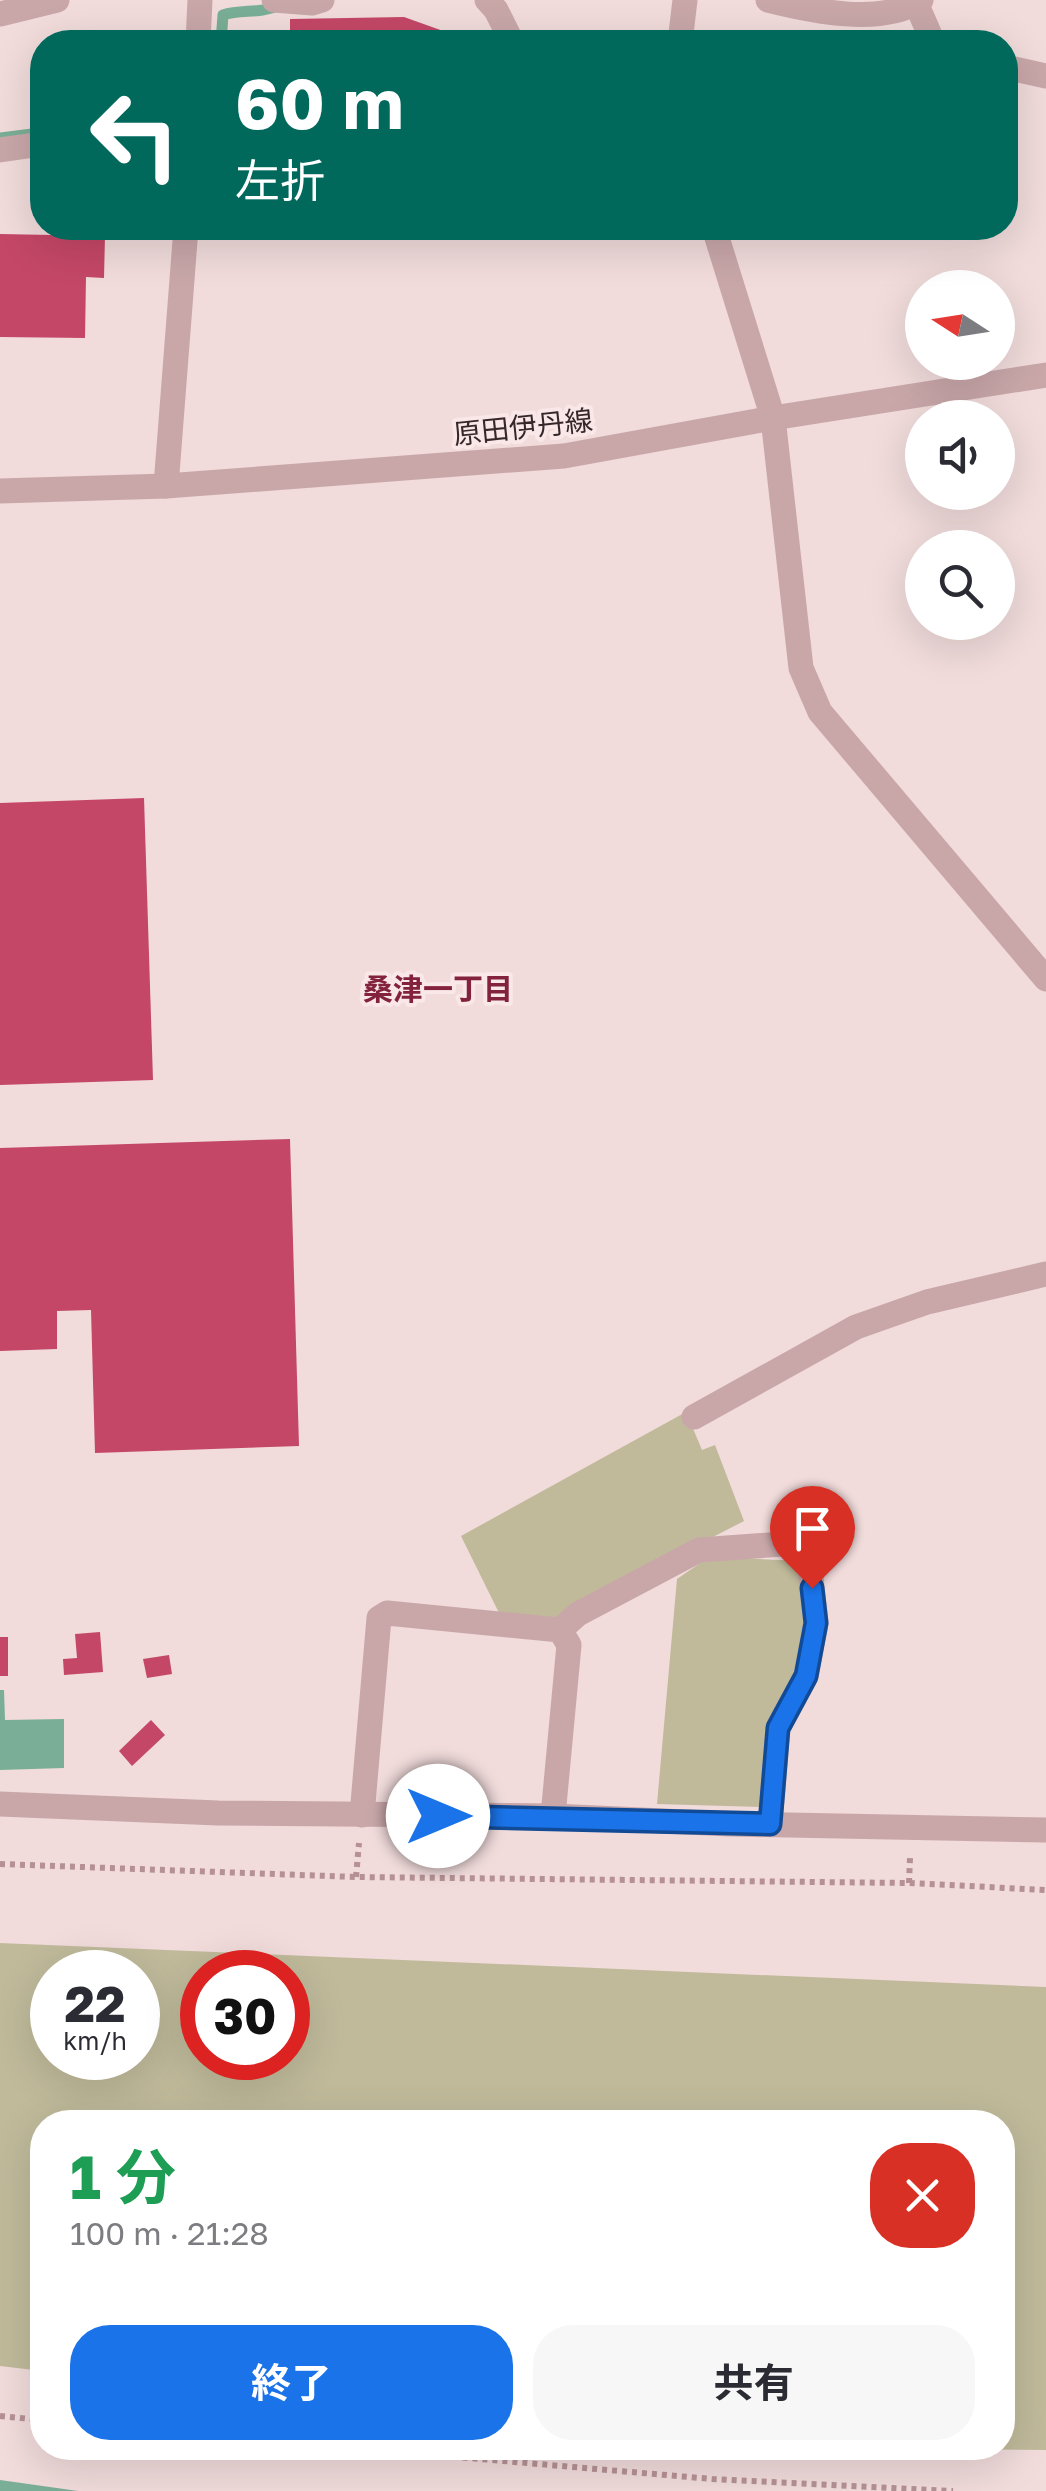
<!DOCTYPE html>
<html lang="ja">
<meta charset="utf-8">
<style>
:root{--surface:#fff;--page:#f7f7f7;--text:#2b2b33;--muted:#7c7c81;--accent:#1a73e8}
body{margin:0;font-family:"Golos Text","Noto Sans JP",sans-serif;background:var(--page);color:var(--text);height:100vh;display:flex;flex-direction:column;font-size:38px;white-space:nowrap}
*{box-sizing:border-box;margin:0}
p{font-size:32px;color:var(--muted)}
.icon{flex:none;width:55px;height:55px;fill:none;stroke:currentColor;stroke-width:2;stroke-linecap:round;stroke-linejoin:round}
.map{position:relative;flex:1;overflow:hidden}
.panel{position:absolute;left:30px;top:2110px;width:985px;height:350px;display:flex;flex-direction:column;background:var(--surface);border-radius:40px;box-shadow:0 10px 40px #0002}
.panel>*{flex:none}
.hud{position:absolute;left:30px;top:30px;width:988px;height:210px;border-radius:40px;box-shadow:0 10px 40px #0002;background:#00695c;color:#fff;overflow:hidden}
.needle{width:65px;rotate:282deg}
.fabs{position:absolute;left:905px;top:270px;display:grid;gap:20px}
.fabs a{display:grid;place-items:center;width:110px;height:110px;border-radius:50%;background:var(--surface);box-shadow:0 10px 40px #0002;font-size:50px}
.speed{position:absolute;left:30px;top:1950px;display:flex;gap:20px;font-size:50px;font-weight:700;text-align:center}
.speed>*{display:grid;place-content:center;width:130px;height:130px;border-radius:50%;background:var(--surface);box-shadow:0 10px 40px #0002;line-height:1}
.speed small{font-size:25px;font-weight:400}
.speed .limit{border:15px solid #d22;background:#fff;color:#111}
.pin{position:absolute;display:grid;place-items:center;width:85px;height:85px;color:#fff;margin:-102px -42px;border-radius:50% 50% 50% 0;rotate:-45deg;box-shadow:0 0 10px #0007}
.pin .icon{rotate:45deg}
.me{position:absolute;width:110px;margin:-55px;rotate:90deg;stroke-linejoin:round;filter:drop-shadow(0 0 8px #0008)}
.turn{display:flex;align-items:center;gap:35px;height:210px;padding:0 40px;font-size:45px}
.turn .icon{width:130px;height:130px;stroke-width:2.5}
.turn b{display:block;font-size:70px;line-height:85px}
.round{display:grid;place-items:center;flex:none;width:105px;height:105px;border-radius:40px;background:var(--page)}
.overview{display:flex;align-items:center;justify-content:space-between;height:170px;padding:0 40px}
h1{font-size:60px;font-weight:700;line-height:75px;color:#1e9e55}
.primary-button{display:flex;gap:20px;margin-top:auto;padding:20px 40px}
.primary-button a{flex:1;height:115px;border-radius:40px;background:var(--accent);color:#fff;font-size:40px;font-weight:700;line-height:115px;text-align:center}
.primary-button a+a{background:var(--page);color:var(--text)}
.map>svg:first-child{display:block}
.green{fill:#c0ba9b;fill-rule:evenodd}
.water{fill:#7aae96}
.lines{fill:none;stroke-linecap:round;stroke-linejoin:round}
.stream{stroke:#7aae96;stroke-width:11}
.building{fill:#c44767}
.path{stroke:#b59194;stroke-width:6;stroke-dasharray:5 5;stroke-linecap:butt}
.minor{stroke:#c9a7a9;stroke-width:25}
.route-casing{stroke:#114b97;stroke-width:25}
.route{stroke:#1a73e8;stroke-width:18}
.labels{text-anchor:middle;stroke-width:8;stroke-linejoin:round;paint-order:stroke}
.street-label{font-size:28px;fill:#36272a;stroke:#f9e8e7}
.neighbourhood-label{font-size:30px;font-weight:bold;fill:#83223c;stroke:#f9e8e7}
</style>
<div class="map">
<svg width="1046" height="2491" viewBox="0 0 1046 2491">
<rect width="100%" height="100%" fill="#f1dbdb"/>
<g class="green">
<polygon points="686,1412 702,1450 715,1445 744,1521 544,1624 502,1619 461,1536"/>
<polygon points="709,1557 802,1561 808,1616 761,1807 657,1804 677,1579"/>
<path d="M0,1943L1046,1987V2450L870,2448H1002V2122H42V2371L0,2366ZM52,1972H138V2058H52ZM202,1972H288V2058H202Z"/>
</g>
<g class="water">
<polygon points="0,1690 4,1690 5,1720 64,1719 64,1768 0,1770"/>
<polygon points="0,2480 78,2491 0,2491"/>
</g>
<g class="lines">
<g class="stream">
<path d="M221,42L223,15C242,9 261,14 279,5"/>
<polyline points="0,138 40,133"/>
</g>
</g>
<g class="building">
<polygon points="404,17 474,42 290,42 290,19"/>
<polygon points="0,234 105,236 104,278 86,277 85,338 0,337"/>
<polygon points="144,798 153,1080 0,1085 0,803"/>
<polygon points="290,1139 299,1446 95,1453 91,1310 57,1311 57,1349 0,1351 0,1148"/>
<polygon points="100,1632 103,1672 64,1675 63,1659 77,1658 75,1634"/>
<rect x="0" y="1637" width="8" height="39"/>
<polygon points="169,1655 172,1674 147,1678 143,1659"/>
<polygon points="151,1720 165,1735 132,1766 119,1751"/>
</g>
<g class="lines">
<g class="path">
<polyline points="0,1864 356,1877 909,1883 1046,1890"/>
<polyline points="356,1877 359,1843"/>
<polyline points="909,1883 910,1858"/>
<polyline points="0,2416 42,2420"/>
<polyline points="353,2448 712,2479 953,2491"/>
</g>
<g class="minor">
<polyline points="274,0 312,3 322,0"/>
<polyline points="487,0 496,10 512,42"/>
<path d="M768,0C812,11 881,26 921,0"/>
<polyline points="916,3 933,42"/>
<polyline points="0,14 57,0"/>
<polyline points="198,42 200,0"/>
<polyline points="680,42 685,0"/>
<polyline points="1005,67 1046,76"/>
<polyline points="0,150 42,144"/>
<polyline points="714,228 773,418 801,668 820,712 1046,979"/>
<polyline points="166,486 186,228"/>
<polyline points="0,491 166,486 564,456 773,418 1046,375"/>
<polyline points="694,1417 856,1327 927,1302 1046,1274"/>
<polyline points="560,1630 578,1614 699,1550 798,1543 808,1552 816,1623 806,1676 778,1728 770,1824"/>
<polyline points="0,1804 218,1813 553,1816 730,1824 1046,1830"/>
<polyline points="362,1815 379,1618 387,1613 560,1630 569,1645 553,1816"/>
</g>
</g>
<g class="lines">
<g class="route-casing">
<polyline id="route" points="438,1816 770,1824 778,1728 806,1676 816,1623 812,1588"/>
</g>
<use href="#route" class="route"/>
</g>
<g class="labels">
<g class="street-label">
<text transform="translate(523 427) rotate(-6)" y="10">原田伊丹線</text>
</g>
<g class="neighbourhood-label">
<text x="438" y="1000">桑津一丁目</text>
</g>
</g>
</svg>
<div class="fabs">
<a><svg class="needle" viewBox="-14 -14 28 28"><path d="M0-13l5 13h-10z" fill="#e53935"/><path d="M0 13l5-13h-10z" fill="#7c7c81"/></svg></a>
<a><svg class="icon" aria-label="sound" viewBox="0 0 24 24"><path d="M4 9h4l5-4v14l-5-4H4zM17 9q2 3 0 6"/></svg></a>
<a><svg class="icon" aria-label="search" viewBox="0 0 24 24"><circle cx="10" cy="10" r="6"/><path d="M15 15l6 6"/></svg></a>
</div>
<div class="speed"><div>22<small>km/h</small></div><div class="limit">30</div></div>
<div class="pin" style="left:812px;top:1588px;background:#d93025"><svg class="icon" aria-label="arrive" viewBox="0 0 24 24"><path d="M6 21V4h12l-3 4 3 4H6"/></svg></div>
<svg class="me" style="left:438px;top:1816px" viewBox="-20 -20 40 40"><circle r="19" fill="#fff"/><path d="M0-13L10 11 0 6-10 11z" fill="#1a73e8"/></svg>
<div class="hud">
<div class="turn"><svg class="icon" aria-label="left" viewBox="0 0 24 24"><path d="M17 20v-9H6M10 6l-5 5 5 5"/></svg><div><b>60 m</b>左折</div></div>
</div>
<section class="panel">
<div class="overview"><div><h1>1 分</h1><p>100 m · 21:28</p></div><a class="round" style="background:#d93025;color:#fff"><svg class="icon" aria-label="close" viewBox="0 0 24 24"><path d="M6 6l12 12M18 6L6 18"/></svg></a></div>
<div class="primary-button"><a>終了</a><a>共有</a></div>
</section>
</div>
